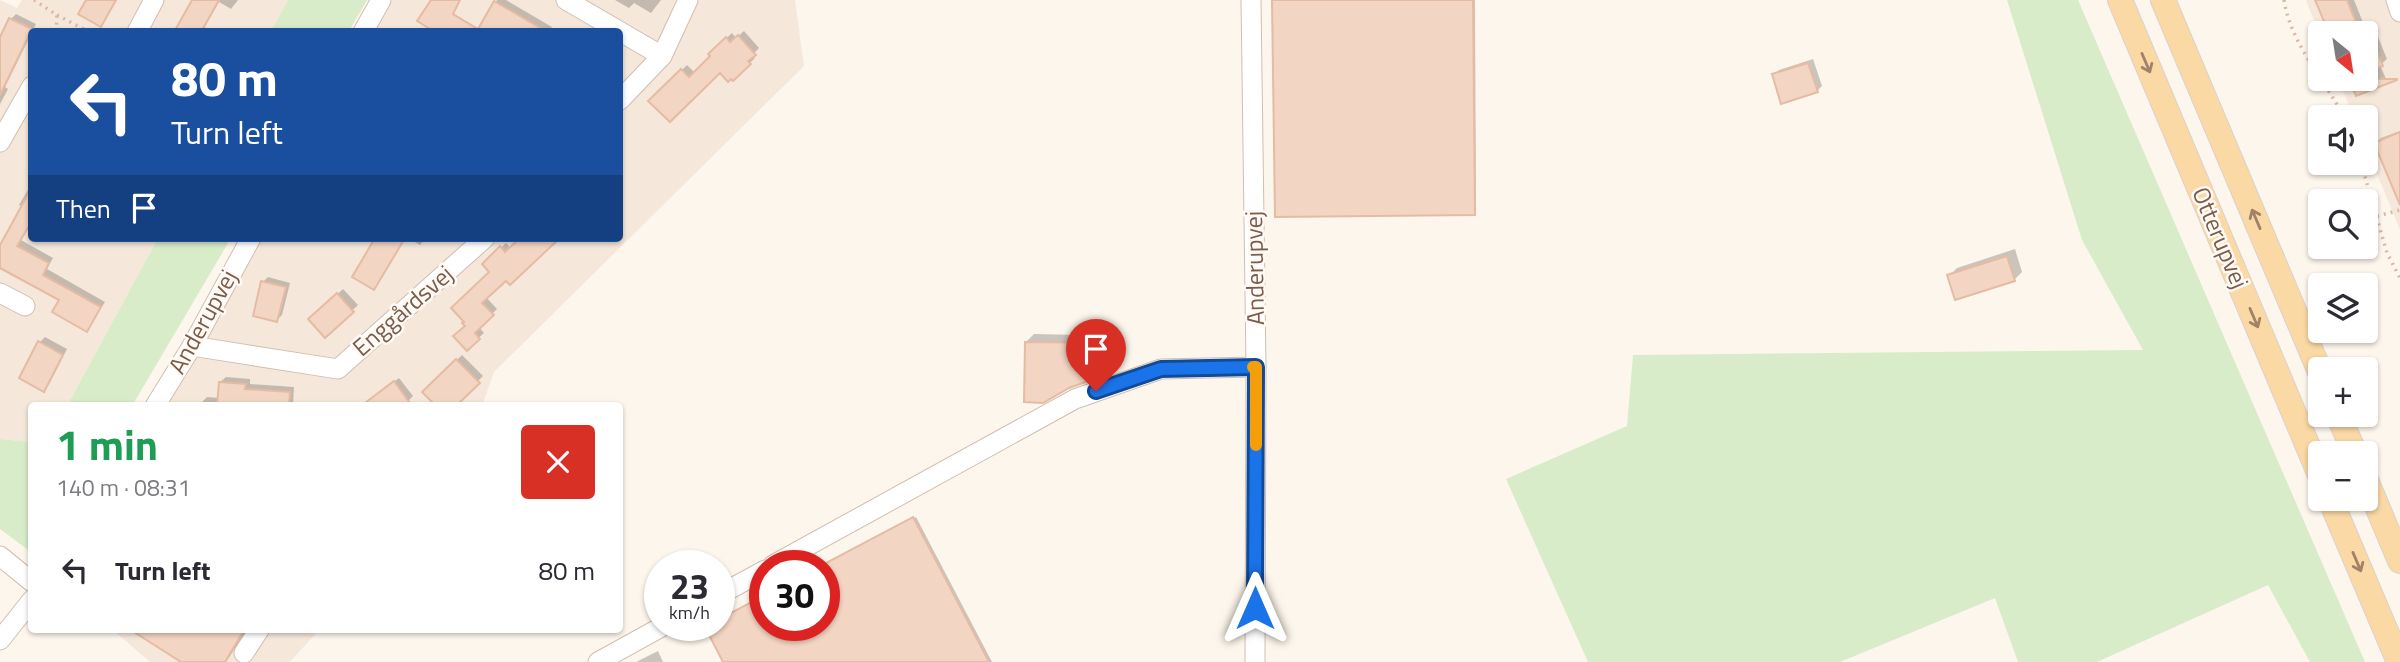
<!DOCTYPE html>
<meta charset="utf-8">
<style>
:root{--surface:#fff;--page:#f7f7f7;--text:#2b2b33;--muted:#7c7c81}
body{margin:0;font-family:"Titillium Web",sans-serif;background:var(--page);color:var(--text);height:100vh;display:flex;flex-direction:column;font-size:26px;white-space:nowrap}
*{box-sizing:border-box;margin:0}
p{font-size:23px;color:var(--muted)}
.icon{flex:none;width:38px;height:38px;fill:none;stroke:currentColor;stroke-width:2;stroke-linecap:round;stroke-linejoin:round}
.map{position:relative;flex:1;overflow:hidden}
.details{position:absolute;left:28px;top:402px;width:595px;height:231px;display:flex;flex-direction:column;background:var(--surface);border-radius:7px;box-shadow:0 2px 5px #0004}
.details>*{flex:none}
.top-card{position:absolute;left:28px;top:28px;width:595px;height:214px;border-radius:7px;box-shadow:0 2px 5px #0004;background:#1a4fa0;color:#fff;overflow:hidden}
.needle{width:46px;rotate:150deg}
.fabs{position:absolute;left:2308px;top:21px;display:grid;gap:14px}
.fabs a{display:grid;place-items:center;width:70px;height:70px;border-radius:7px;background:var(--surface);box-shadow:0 2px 5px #0004;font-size:35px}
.speed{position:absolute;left:644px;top:550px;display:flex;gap:14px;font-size:35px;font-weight:700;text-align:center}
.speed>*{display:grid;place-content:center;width:91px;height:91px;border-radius:50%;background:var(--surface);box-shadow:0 2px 5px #0004;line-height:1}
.speed small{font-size:18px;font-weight:400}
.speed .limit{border:10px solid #d22;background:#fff;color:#111}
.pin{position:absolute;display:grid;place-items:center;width:60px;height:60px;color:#fff;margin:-72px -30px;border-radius:50% 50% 50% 0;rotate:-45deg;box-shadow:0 0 7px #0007}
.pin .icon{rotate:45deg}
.me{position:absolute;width:77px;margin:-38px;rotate:0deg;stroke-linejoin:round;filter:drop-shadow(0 0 5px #0008)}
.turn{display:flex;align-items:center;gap:24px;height:147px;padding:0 28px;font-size:32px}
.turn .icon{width:91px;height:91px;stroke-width:2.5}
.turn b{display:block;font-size:49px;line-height:60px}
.then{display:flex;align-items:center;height:66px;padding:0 28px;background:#0003;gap:14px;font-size:26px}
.round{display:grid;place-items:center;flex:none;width:74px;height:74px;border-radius:7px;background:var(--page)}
.overview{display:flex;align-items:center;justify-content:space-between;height:119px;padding:0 28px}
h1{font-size:42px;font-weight:700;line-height:52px;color:#1e9e55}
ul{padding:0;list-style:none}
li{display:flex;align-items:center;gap:21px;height:98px;padding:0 28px}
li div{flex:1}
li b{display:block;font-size:26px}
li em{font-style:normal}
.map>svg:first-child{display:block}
.residential{fill:#f5e8da}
.green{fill:#d8ecc9}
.shadow{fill:#0003}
.building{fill:#f3d5c3;stroke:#e6bba3;stroke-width:2}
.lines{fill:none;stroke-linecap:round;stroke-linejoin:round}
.minor-casing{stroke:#d1beb0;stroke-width:21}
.major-casing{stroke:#dad1cd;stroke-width:26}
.path{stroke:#d9b8a5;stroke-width:3.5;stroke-dasharray:2 5;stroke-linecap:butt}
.minor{stroke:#fff;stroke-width:19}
.major{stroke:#fbd9a5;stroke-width:24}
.oneway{stroke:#a18267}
.route-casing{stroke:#114b97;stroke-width:18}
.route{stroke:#1a73e8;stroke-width:12}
.slow{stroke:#f59e0b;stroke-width:12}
.labels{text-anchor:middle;stroke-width:5;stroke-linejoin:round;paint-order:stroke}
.street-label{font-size:24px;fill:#7a5c4d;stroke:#fffaf3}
</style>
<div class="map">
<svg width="2400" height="662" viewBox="0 0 2400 662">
<rect width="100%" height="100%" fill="#fdf6ec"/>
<g class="residential">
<polygon points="0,0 17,8 22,0 288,0 271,31 32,32 32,238 158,238 67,406 32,406 31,442 0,439"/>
<polygon points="381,0 795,0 804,66 494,372 482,406 155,406 251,238 620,238 620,32 363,31"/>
<polygon points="2306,0 2400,0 2400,230 2366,147 2366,117 2354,117 2338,79 2366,79 2366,33 2320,33 2320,36"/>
<polygon points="113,630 319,630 290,662 150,662"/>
</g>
<g class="green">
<polygon points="288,0 367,0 349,31 271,31"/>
<polygon points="2007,0 2078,0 2365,662 2310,662 2268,585 2097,662 2018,662 1995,598 1840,662 1588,662 1506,479 1627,426 1633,355 2143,350 2082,240"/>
<polygon points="158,238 231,238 132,406 67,406"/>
<polygon points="0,439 31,442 31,552 0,529"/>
</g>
<g class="shadow">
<polygon points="88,0 117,0 101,25"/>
<polygon points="194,0 238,0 231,9 219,2 202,32 177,32"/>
<polygon points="497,0 506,0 552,27 549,32 479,32"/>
<polygon points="615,0 661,0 651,13 634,3 629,8"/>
<polygon points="1274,0 1475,0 1476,211 1474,214"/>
<polygon points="2318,0 2354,0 2370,40 2378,37 2387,59 2380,65 2386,79 2357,94 2351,79 2366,79 2366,33 2332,33"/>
<polygon points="16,14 36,24 5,87 8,89 0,104 0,41 11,19"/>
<polygon points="744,31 759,48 752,55 755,58 733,79 720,71 651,101 687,65 695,73 713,56 710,54 732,33 736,38"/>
<polygon points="1813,59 1822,86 1817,91 1774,75 1779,70"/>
<polygon points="2400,131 2400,203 2376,143 2381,138"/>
<polygon points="32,183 32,222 21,240 53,258 47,269 105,302 87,330 61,300 0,259 0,248 23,207 19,205"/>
<polygon points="408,238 426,238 420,245"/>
<polygon points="522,238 557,238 486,297 497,309 479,327 484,333 467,348 467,326 492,272 484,264 506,243 511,248"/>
<polygon points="2015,249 2022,272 2014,280 1949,276 1957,268"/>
<polygon points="268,277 290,283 282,315 277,320 263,282"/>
<polygon points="343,289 358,305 325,336 310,319"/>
<polygon points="1034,334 1122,336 1122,359 1114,367 1069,387 1026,342"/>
<polygon points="45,337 67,349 49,384 44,389 40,342"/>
<polygon points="462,355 483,376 453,406 438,406 424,392"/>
<polygon points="226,377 250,379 250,384 294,387 293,406 202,406 202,402 207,397 219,398 220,382"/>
<polygon points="399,378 413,396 408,401 401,406 362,406"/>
<polygon points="916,517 992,662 725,662 707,627 709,625 824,625 823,565"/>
<polygon points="134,630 247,630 226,662 184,662"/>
<polygon points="658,651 663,662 636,662"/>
</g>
<g class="building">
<polygon points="86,0 116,0 101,27 78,14"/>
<polygon points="192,0 219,0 201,32 174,32"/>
<polygon points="431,0 460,0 453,14 478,29 494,1 547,32 435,32 417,21"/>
<polygon points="1272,0 1473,0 1475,215 1275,217"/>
<polygon points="2315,0 2347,0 2360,33 2329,33"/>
<polygon points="9,18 32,29 0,95 0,37"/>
<polygon points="2367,26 2383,66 2366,73 2366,26"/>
<polygon points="738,35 756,55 748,61 751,64 733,81 731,79 728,82 720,73 670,122 648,101 681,69 689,77 710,56 708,54 726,37 730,42"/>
<polygon points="1808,63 1818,92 1781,104 1772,74"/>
<polygon points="2349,79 2397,79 2397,80 2356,96"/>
<polygon points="2400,132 2400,205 2374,143"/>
<polygon points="32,187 32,221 17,246 49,263 43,275 101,307 87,332 52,312 59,300 0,268 0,245"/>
<polygon points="375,238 405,238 374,290 352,277"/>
<polygon points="520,238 560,238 510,285 506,281 482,303 494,315 475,333 480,339 467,351 453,336 465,326 462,323 464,322 451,308 489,272 482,264 500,246 505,252"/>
<polygon points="2007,256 2015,281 1955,300 1947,275"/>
<polygon points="261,281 286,287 277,322 253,316"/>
<polygon points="337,293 354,312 325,338 308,319"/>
<polygon points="38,341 63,355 44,392 19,378"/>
<polygon points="1025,342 1115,343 1115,369 1097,378 1069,388 1043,403 1024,402"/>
<polygon points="456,359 480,383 456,406 436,406 422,392"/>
<polygon points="394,381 412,406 361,406"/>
<polygon points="219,382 246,384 245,389 290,392 289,406 217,406"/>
<polygon points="913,517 989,662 723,662 705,627 719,625 719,619 765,595 765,625 824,625 824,564"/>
<polygon points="131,630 244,630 225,662 181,662"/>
</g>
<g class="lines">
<g class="minor-casing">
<g id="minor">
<polyline points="566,0 662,56"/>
<polyline points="1251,0 1256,367 1255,662"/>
<polyline points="2396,0 2400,12"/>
<polyline points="137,32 154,0"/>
<polyline points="363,32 381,0"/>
<polyline points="620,100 662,56 688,0"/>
<polyline points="0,142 32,86"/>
<polyline points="0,293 25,306"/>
<polyline points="192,346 338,369 485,238"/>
<polyline points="155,406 192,346 251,238"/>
<polyline points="0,556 32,582"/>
<polyline points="773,565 1075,399 1161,369 1256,367"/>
<polyline points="719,595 765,570"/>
<polyline points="0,640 32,600"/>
<polyline points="244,653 259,630"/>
<polyline points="598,662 665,625"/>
</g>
</g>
<g class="major-casing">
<g id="major">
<polyline points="2120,0 2320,475"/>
<polyline points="2163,0 2320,372"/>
<polyline points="2338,415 2355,453"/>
<polyline points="2366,480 2400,561"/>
<polyline points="2330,499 2399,662"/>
</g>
</g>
<g class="path">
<polyline points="34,0 57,15 56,32"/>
<path d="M2284,0C2288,28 2305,55 2320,78"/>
<polyline points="57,15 89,32"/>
<polyline points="2321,79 2345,117"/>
<polyline points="2361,163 2387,253 2400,278"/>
<polyline points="2377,216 2400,210"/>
</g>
<use href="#minor" class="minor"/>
<use href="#major" class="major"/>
</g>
<defs><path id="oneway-shaft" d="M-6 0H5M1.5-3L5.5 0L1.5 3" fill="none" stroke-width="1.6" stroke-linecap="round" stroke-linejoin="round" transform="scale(1.75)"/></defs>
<g class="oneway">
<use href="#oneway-shaft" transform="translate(2146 63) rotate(67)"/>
<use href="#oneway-shaft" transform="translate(2256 219) rotate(-113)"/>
<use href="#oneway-shaft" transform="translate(2254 318) rotate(67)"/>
<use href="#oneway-shaft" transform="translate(2357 562) rotate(67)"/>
</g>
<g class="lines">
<g class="route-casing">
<polyline id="route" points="1096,391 1161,369 1256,367 1255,608"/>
</g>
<use href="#route" class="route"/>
<polyline class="slow" points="1253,367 1256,367 1256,445"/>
</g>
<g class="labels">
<g class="street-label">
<text transform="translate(2220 238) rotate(67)" y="8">Otterupvej</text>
<text transform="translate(1255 268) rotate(-91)" y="8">Anderupvej</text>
<text transform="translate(403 311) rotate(-41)" y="8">Enggårdsvej</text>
<text transform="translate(203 322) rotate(-61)" y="8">Anderupvej</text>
</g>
</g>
</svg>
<div class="fabs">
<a><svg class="needle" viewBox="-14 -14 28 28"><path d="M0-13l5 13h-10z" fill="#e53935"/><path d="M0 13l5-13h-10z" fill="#7c7c81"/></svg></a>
<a><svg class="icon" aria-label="sound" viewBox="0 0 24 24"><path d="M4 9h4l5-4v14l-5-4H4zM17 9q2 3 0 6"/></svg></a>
<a><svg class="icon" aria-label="search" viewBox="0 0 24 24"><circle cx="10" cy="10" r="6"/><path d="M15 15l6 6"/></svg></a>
<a><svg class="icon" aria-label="layers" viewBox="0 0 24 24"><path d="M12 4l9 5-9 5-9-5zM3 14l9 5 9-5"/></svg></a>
<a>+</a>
<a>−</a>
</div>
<div class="speed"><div>23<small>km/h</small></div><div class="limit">30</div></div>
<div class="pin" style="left:1096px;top:391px;background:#d93025"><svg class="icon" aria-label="arrive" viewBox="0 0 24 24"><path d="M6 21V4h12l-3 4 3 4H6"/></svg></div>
<svg class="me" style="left:1255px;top:608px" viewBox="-20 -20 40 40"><path d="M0-17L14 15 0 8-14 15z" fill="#1a73e8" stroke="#fff" stroke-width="4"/></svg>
<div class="top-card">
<div class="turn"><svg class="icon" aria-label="left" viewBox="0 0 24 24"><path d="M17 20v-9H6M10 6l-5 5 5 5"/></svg><div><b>80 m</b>Turn left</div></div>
<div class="then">Then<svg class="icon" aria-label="arrive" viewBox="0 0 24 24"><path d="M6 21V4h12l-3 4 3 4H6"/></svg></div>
</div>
<section class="details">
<div class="overview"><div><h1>1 min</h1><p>140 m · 08:31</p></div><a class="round" style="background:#d93025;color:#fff"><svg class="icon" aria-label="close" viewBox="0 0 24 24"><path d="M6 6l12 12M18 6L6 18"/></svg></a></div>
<ul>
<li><svg class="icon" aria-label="left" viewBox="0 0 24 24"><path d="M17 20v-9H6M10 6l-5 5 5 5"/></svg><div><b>Turn left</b></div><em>80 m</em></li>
</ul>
</section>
</div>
